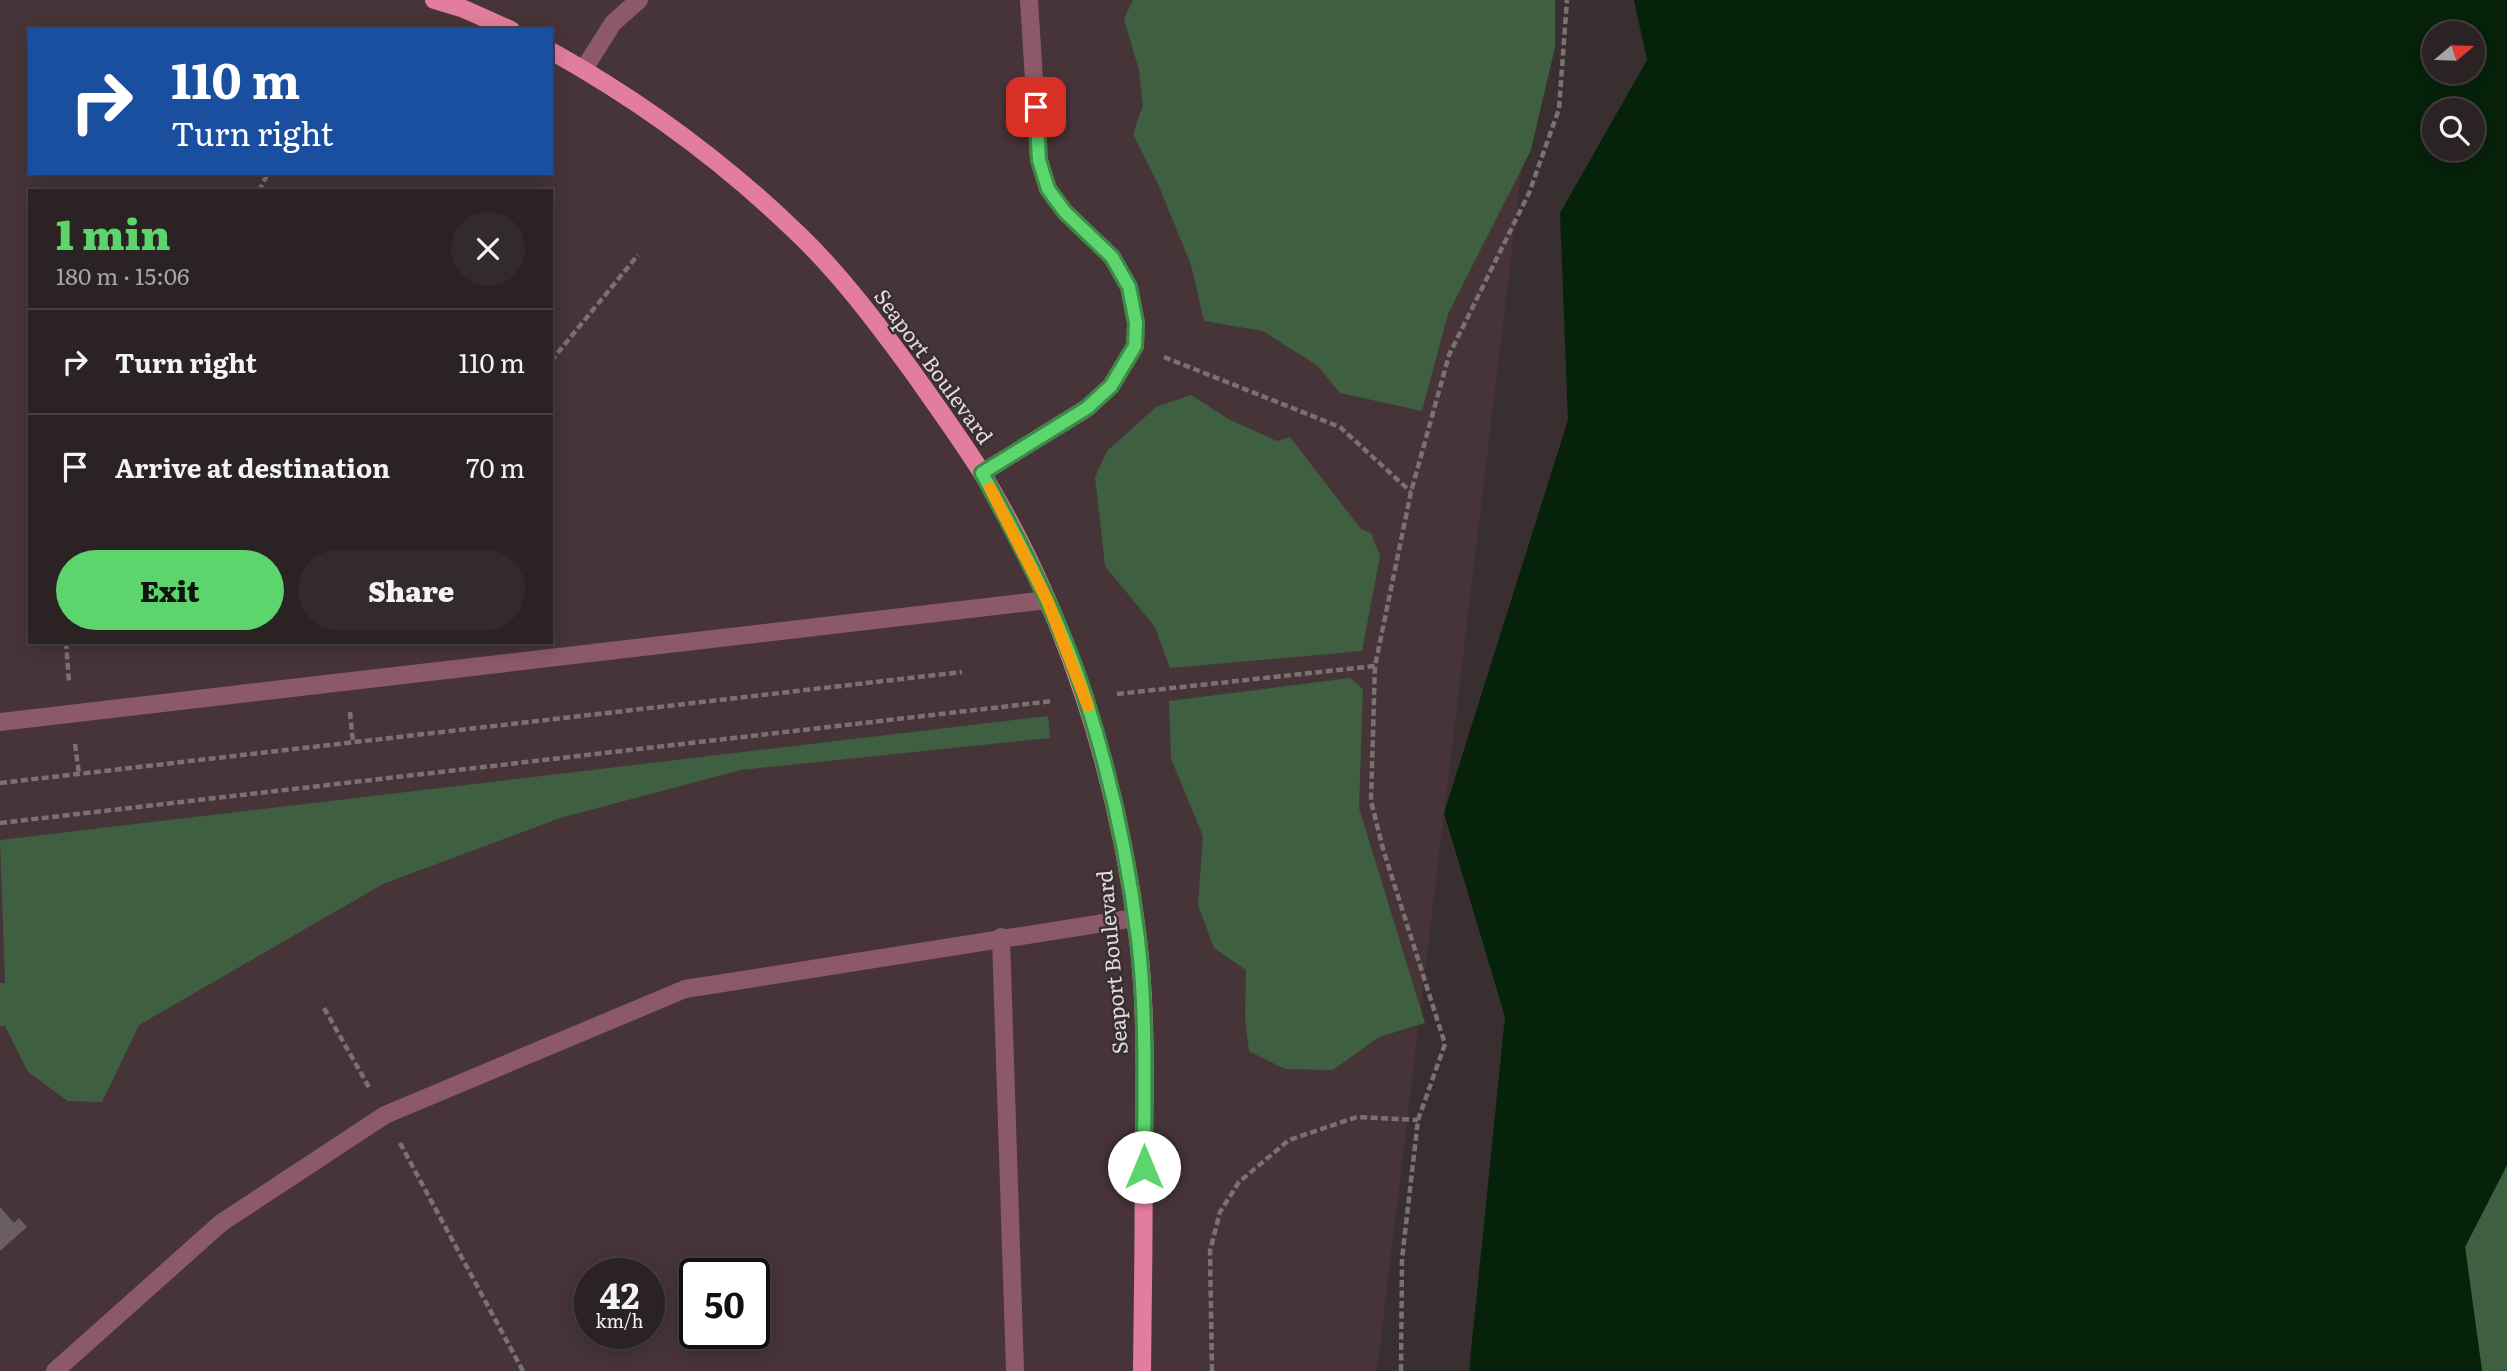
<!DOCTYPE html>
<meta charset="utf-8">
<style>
:root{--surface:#2b2224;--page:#332a2c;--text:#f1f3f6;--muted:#a6a4a6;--line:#473f41;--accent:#5cd56d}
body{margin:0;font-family:Literata,serif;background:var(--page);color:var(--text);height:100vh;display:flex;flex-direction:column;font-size:26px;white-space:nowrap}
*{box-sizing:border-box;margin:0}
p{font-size:23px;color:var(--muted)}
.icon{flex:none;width:38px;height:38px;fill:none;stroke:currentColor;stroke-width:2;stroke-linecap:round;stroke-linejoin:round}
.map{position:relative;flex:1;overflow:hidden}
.drawer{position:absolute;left:28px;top:189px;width:525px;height:455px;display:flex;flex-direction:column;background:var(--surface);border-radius:0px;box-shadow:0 4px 18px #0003,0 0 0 2px var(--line)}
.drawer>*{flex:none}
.top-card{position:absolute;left:28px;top:28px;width:525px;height:147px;border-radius:0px;box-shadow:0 4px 18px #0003,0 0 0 2px var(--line);background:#1a4fa0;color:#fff;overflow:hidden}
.needle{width:46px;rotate:71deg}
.fabs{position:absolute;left:2422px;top:21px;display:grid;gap:14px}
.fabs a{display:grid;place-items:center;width:63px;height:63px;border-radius:50%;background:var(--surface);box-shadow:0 4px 18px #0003,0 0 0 2px var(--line);font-size:35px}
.speed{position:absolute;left:574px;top:1258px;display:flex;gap:14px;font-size:35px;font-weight:700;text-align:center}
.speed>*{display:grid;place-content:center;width:91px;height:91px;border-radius:50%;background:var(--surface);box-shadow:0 4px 18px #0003,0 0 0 2px var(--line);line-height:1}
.speed small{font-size:18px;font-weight:400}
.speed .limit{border:4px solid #111;border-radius:10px;background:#fff;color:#111}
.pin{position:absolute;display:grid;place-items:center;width:60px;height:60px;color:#fff;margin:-30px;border-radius:14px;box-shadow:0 4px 10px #0006}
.me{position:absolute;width:77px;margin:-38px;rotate:0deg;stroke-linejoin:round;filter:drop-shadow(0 0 5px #0008)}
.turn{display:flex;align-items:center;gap:24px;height:147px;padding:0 28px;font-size:32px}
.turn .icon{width:91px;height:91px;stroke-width:2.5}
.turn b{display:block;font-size:49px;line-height:60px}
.round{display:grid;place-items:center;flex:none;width:74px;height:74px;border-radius:37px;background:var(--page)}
.summary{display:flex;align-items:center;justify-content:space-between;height:119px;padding:0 28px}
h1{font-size:42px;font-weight:800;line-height:52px;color:var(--accent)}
.button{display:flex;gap:14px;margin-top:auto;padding:14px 28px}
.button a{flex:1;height:80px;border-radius:42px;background:var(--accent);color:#111;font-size:28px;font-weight:800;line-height:80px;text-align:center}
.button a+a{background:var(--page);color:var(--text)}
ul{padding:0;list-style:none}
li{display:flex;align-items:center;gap:21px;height:105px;padding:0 28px;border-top:2px solid var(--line)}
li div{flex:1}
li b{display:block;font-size:26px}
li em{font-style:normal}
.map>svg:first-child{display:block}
.built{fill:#463439;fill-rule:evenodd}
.green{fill:#3e6041}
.water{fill:#06220a;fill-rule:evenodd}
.building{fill:#6b5e61}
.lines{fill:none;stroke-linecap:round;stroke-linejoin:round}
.path{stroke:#7b7173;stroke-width:4.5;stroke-dasharray:7 3.5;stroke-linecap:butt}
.minor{stroke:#8b5967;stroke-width:18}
.major{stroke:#e37d9d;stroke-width:18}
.route-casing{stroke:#3c8a47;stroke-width:18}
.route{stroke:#5cd56d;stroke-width:12}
.slow{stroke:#f59e0b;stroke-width:12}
.labels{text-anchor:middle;stroke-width:5;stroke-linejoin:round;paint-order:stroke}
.street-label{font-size:21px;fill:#e2dadc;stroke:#392e30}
</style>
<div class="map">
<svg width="2507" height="1371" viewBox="0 0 2507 1371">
<rect width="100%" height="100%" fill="#392e30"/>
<path class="built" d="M0,0H1542L1377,1371H0ZM30,30H551V173H30ZM30,191H551V642H30ZM590,1274H649V1334H590ZM695,1274H754V1334H695Z"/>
<g class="green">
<polygon points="1133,0 1555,0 1555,47 1531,150 1448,314 1422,411 1340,393 1318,366 1263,331 1204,321 1191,265 1158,184 1133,134 1143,105 1139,70 1124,19"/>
<polygon points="1191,395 1230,420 1277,441 1290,437 1361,529 1371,533 1380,556 1362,651 1170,668 1155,627 1105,566 1095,477 1107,451 1156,407"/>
<polygon points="1350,678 1363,689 1359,808 1425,1023 1379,1037 1333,1070 1285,1069 1249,1051 1245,1019 1246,970 1214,948 1198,905 1203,836 1171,759 1169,701"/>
<polygon points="1048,716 1050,738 741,770 560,818 383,884 139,1025 102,1102 68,1101 28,1072 5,1026 0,1026 0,983 5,983 0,840"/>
<polygon points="2507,1165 2507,1371 2482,1371 2465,1247"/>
</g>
<path class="water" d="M1634,0H2507V1165L2465,1247L2482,1371H1469L1505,1017L1444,813L1568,420L1560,213L1647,60ZM2434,33H2473V72H2434ZM2434,110H2473V149H2434Z"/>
<polygon class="building" points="0,1207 14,1223 19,1218 27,1227 0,1251"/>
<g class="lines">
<g class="path">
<polyline points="259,191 268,173"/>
<polyline points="1164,357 1340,427 1411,492"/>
<polyline points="551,361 638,255"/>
<polyline points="66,642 69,683"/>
<polyline points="1117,694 1375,666"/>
<polyline points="350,712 353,742"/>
<polyline points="75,744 79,774"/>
<polyline points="0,783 962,672"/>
<polyline points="0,823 1053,701"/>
<polyline points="324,1008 370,1089"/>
<polyline points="400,1143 523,1371"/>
<polyline points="1212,1371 1210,1251 1220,1212 1239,1182 1289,1140 1357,1117 1418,1120"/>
<polyline points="1401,1371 1402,1259 1418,1120 1445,1044 1383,849 1371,801 1375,666 1411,492 1449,355 1529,193 1559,109 1567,0"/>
</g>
<g class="minor">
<polyline points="584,69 613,23 639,0"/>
<polyline points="982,473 1087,408 1111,386 1135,346 1136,323 1129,287 1112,257 1065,212 1048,189 1039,160 1029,0"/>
<polyline points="0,722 1047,600"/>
<polyline points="1001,937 1015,1371"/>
<polyline points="55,1371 221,1223 385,1115 685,989 1135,918"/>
</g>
<g class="major">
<polyline points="434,0 464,9 511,30"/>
<path d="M551,51C639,100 721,160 793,229C838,271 876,322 912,371C936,405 960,438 982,473C1067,614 1118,776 1138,939C1146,1005 1145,1072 1144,1139C1144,1216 1143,1294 1142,1371"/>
</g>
</g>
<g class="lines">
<g class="route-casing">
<path id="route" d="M1036,107L1039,160L1048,189L1065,212L1112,257L1129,287L1136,323L1135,346L1111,386L1087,408L982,473C1022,546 1061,621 1086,700C1111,778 1128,858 1138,939C1147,1014 1144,1091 1144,1167"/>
</g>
<use href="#route" class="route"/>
<polyline class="slow" points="990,488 1047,600 1088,706"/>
</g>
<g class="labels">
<g class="street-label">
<text transform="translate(933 367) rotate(54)" y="7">Seaport Boulevard</text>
<text transform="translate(1113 962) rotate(-95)" y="7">Seaport Boulevard</text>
</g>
</g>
</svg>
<div class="fabs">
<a><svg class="needle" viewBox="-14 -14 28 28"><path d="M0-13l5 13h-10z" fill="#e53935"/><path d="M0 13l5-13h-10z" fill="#a6a4a6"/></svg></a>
<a><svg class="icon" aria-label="search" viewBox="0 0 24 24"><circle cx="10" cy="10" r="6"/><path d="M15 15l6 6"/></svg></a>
</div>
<div class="speed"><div>42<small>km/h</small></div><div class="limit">50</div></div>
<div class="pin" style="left:1036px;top:107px;background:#d93025"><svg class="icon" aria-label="arrive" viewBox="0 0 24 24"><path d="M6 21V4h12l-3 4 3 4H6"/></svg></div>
<svg class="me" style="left:1144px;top:1167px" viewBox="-20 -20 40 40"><circle r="19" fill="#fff"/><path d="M0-13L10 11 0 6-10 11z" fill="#5cd56d"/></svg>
<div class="top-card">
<div class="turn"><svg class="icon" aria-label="right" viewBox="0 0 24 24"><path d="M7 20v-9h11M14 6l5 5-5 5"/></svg><div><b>110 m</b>Turn right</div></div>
</div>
<section class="drawer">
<div class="summary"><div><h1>1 min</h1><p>180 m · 15:06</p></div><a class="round"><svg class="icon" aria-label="close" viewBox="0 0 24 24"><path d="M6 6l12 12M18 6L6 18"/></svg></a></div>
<ul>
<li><svg class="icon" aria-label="right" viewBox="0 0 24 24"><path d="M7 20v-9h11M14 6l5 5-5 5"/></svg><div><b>Turn right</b></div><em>110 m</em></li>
<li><svg class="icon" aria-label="arrive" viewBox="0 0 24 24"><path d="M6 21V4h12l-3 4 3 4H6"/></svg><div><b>Arrive at destination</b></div><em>70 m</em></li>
</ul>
<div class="button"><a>Exit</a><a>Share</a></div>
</section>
</div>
